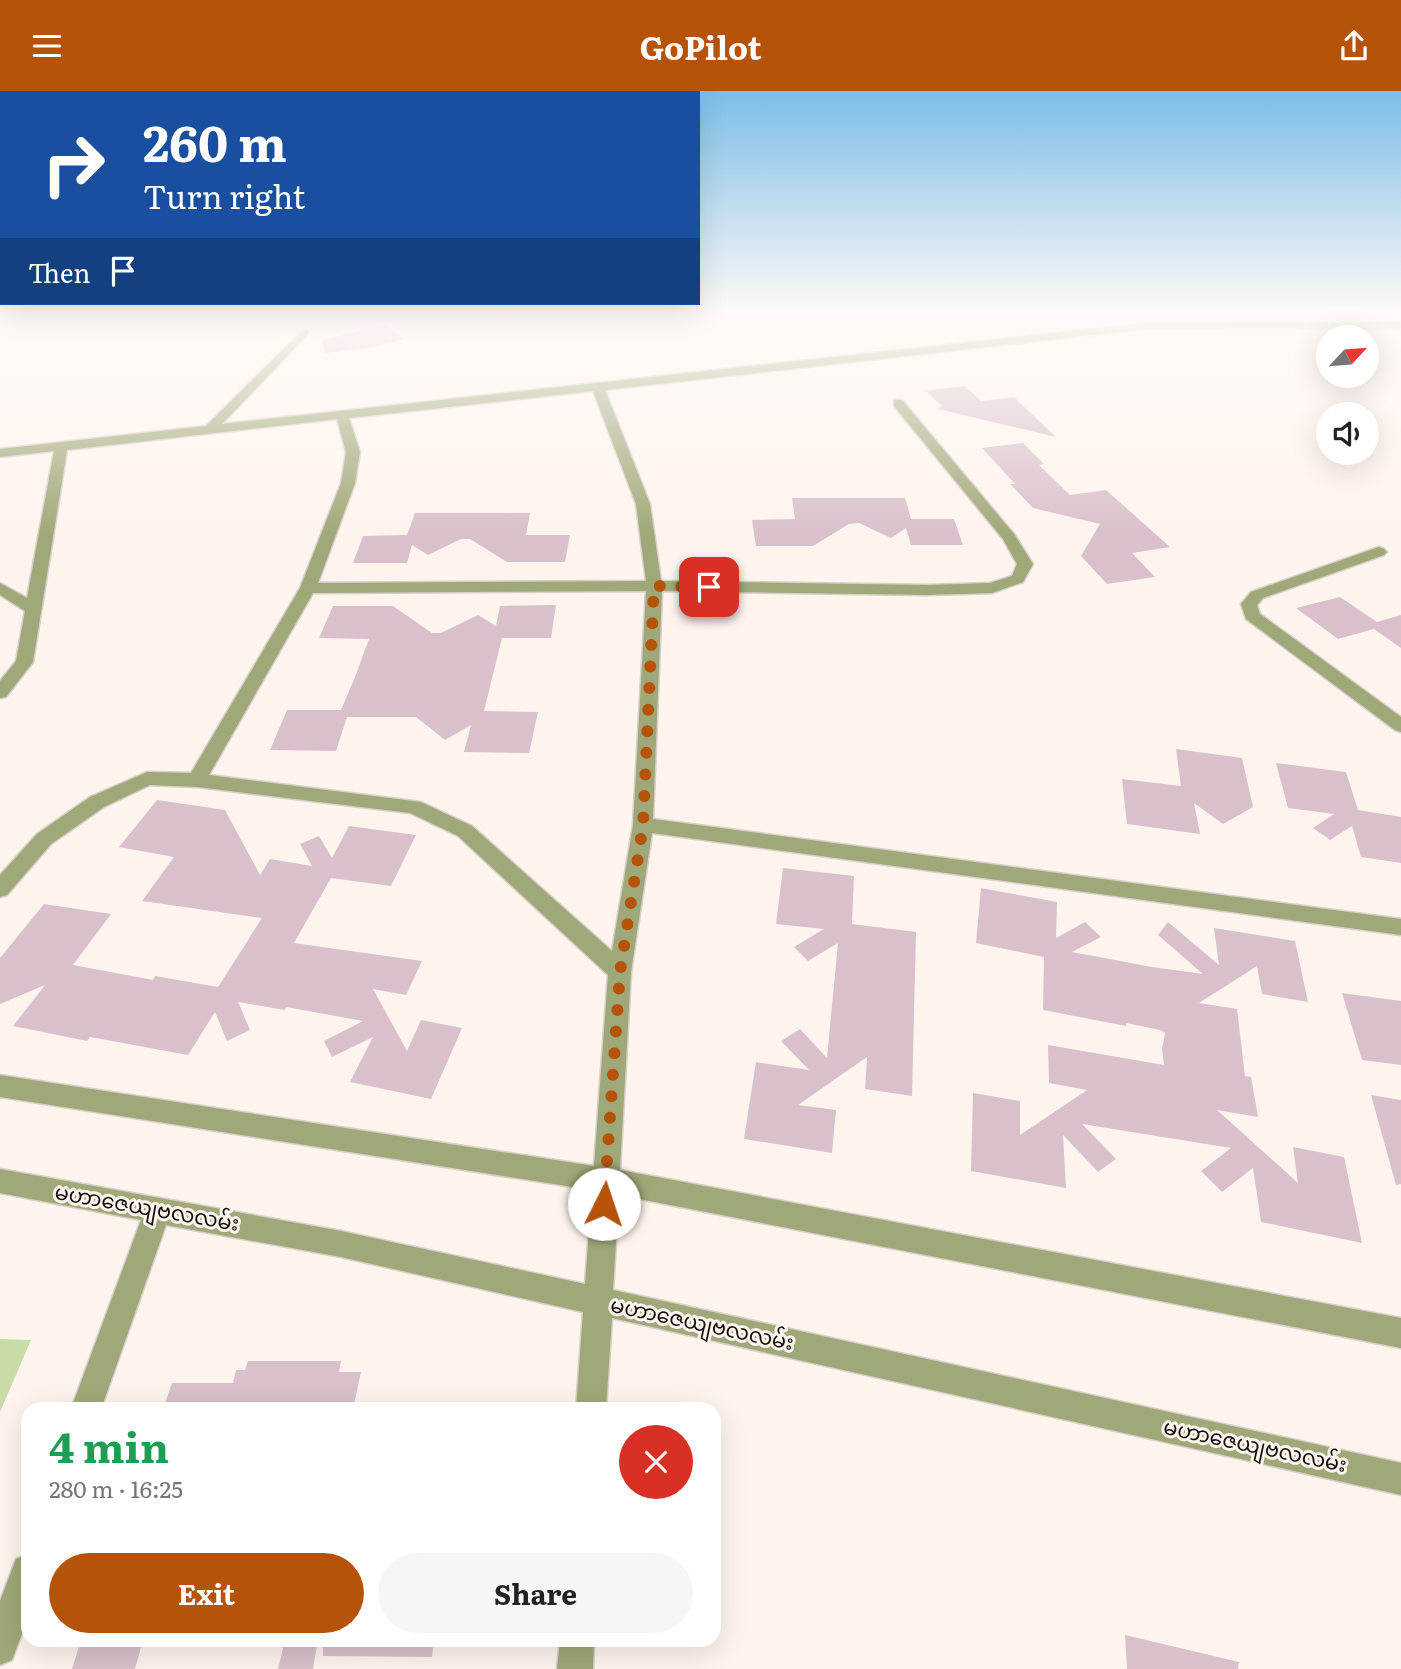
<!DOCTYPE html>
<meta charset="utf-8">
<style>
:root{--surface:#fff;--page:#f6f6f6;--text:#222;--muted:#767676;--accent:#b45309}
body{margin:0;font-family:Literata,"Noto Sans Myanmar",serif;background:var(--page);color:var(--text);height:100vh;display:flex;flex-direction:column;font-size:26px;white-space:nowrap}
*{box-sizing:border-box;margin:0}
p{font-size:23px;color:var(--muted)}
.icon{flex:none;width:38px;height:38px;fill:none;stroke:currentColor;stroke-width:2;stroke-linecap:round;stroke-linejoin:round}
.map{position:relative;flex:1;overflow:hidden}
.drawer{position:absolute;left:21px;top:1311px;width:700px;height:245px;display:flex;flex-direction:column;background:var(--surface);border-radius:21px;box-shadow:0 7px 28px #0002}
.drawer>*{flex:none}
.top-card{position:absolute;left:0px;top:0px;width:700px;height:214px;box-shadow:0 7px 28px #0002;background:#1a4fa0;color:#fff;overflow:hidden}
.needle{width:46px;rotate:64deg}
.buttons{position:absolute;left:1316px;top:234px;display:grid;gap:14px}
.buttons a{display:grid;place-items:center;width:63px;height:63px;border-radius:50%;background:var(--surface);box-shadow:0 7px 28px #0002;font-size:35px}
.pin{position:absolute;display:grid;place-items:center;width:60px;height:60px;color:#fff;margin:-30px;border-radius:14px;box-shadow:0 4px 10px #0006}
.me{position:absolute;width:77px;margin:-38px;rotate:4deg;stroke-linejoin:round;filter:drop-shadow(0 0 5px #0008)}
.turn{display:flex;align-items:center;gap:24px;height:147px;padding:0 28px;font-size:32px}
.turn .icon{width:91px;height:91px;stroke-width:2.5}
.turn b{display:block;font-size:49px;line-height:60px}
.then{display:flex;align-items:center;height:66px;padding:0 28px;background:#0003;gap:14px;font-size:26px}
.round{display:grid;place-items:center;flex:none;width:74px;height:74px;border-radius:37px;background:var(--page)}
.headline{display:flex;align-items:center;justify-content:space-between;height:119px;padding:0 28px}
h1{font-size:42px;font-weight:700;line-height:52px;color:#1e9e55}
.action{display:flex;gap:14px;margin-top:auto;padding:14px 28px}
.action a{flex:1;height:80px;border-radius:42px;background:var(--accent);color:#fff;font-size:28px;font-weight:700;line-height:80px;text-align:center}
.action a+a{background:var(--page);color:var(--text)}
header{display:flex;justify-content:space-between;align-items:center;height:91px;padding:0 28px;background:var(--accent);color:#fff;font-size:32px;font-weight:700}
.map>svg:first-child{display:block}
.green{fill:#c9dba7}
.building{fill:#d9c0cc}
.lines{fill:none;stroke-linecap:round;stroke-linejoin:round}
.street-casing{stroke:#d9cfc9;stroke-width:3}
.street{fill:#9fa878;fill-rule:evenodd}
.route{stroke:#b45309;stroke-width:12;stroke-dasharray:0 21.6}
.labels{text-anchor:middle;stroke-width:6;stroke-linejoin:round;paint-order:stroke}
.near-street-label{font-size:21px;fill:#150e09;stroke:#fef4ee}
</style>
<header><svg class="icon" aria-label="menu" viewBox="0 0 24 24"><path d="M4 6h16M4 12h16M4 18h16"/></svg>GoPilot<svg class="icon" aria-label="share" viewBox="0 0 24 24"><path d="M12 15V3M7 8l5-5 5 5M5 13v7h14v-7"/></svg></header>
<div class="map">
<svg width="1401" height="1578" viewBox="0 0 1401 1578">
<rect width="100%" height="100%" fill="#fef4ee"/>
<polygon class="green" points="0,1248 31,1249 0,1321"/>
<g class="building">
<polygon points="386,234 404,248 374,256 325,262 322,249"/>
<polygon points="965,295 981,310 1014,306 1056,346 938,318 942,315 926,300"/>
<polygon points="1023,352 1044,373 1039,374 1070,404 1106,399 1170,456 1132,462 1155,486 1107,493 1081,465 1100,433 1033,417 1010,393 1015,393 982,357"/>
<polygon points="792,407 905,407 911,428 954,428 963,454 911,454 906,437 891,447 859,432 849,433 813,455 756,455 752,429 795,428"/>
<polygon points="415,422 530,422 526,444 570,444 565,471 507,471 470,448 461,448 428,464 412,454 407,472 353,472 363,445 407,444"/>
<polygon points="1340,506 1377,531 1401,524 1401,557 1374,538 1338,548 1296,517"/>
<polygon points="556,514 551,547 502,547 484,620 538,621 529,662 464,661 471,634 445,649 416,626 347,626 336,660 270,659 287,619 341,619 355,586 369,548 319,547 333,515 393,515 432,542 441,542 478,524 496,535 500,515"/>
<polygon points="1176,658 1242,667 1253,716 1223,733 1194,712 1200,743 1127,733 1122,688 1181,695"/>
<polygon points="1276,672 1346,681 1358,719 1401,726 1401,772 1361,766 1352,735 1330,749 1313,737 1334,723 1288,717"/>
<polygon points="157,709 225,719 260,784 270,768 312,775 300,753 319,745 332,767 349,735 416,744 391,795 331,787 294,852 422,870 406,904 373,898 407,960 421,929 462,937 431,1008 350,991 373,946 332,966 324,950 363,930 286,916 285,919 238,911 250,939 227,950 215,921 188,964 90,946 87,950 13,935 45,894 0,913 0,867 44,813 111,823 73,874 153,889 155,885 218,896 262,827 142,810 174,766 119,756"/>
<polygon points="783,777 854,785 852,833 916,841 912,1005 865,998 867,966 798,1014 836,1019 832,1062 744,1048 756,971 809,979 781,950 800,938 827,967 838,852 808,870 794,856 824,838 776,833"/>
<polygon points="981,797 1057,811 1056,847 1085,831 1101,846 1072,861 1152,876 1203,883 1158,844 1168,831 1219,874 1214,837 1295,850 1308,911 1262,903 1257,875 1199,912 1237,918 1245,985 1251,986 1258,1026 1217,1019 1298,1092 1293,1056 1344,1066 1362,1152 1261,1131 1253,1077 1222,1101 1201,1080 1231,1057 1082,1033 1116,1068 1098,1081 1063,1044 1066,1097 971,1080 973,1002 1020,1010 1020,1044 1087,999 1049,992 1048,954 1164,974 1162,958 1165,942 1160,939 1126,932 1126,935 1043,919 1044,866 976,852"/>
<polygon points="1342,902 1401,910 1401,974 1362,969"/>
<polygon points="1371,1004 1401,1009 1401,1093 1396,1094"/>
<polygon points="248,1270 341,1270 339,1281 361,1281 353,1318 163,1318 172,1292 233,1292 236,1279 245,1279"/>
<polygon points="1125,1544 1239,1571 1238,1578 1127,1578"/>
<polygon points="81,1549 143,1549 135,1578 72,1578"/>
<polygon points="285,1549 318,1549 313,1578 278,1578"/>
<polygon points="323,1549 434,1549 432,1566 323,1565"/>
</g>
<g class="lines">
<g class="street-casing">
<g id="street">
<path d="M1401,231V237L1145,238L605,299L650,413L661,490L927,494L990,492L1012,485L1017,473L1003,448L894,315V309H902L1014,443L1033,473L1023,491L992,502L927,504L662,500L653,728L1401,828V844L652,742L631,881L620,1079L1401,1227V1257L619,1104L613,1199L1401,1372V1404L612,1227L606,1318H576L583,1221L341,1166L166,1134L101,1318H71L141,1129L0,1102V1078L341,1140L585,1193L592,1099L0,1006V984L594,1075L608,884L458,745L410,722L197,696L150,694L104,716L51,753L7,804L0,806V784L37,743L90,706L147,681L191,682L300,497L341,392L346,361L337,328L67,359L33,571L6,606L0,607V590L16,570L25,520L0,504V492L27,507L54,360L0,366V358L206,335L304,238L308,239V243L222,333L1145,232ZM593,300L636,413L646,490L318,492L355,392L360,361L349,327ZM646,500L633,734L612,860L472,735L421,711L209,684L313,502Z"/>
<polygon points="1379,456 1384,458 1387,461 1384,464 1263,507 1257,514 1260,523 1401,626 1401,641 1395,639 1246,528 1241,513 1251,501"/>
<polygon points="28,1463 28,1527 12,1569 0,1574 0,1510 16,1468"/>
<polygon points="560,1549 594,1549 593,1578 557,1578"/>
</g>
</g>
<use href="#street" class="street"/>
</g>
<linearGradient id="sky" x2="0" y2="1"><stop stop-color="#7bbee7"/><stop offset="0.5" stop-color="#fffaf7"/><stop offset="1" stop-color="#fffaf7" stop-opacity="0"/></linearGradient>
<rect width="1401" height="445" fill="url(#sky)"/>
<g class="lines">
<polyline class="route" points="604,1113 620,881 643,734 654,495 709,496"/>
</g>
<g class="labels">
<g class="near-street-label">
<text transform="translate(147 1117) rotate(10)" y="7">မဟာဇေယျဗလလမ်း</text>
<text transform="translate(702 1233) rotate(12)" y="7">မဟာဇေယျဗလလမ်း</text>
<text transform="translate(1255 1355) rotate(12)" y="7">မဟာဇေယျဗလလမ်း</text>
</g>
</g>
</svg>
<div class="buttons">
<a><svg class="needle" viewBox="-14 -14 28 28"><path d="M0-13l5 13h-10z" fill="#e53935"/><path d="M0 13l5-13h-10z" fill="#767676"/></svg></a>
<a><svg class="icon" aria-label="sound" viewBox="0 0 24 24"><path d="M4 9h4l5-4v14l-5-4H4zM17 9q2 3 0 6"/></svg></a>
</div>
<div class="pin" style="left:709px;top:496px;background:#d93025"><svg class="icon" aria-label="arrive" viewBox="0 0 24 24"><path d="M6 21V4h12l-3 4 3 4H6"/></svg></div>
<svg class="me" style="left:604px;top:1113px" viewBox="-20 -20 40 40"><circle r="19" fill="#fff"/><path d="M0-13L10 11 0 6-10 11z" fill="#b45309"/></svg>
<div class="top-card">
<div class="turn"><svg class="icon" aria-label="right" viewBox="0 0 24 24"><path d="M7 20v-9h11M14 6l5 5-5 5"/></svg><div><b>260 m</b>Turn right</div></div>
<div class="then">Then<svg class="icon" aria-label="arrive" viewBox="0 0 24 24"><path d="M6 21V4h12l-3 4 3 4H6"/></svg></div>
</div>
<section class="drawer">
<div class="headline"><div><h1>4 min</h1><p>280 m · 16:25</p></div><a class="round" style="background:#d93025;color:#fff"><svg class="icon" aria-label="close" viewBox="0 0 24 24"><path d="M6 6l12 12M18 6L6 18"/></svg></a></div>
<div class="action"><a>Exit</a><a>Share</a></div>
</section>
</div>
